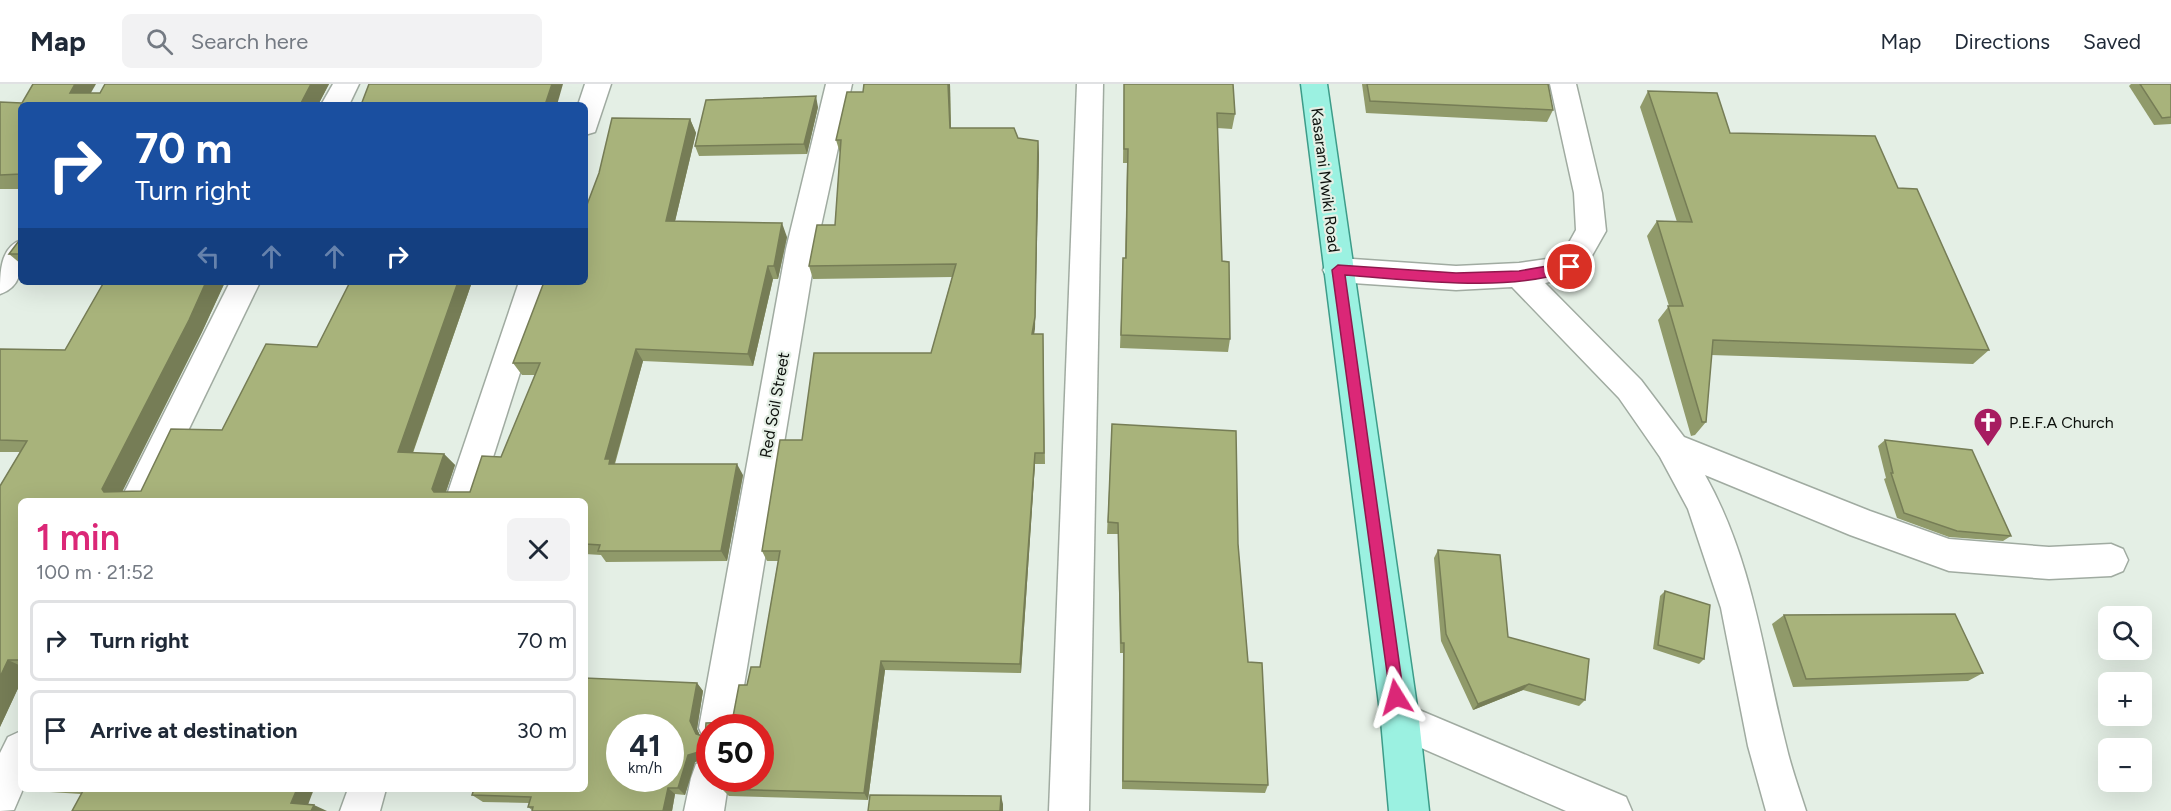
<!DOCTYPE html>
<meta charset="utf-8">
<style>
:root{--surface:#fff;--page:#f2f2f3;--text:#1f2937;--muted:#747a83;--line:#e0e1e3;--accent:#db2777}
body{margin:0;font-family:Figtree,sans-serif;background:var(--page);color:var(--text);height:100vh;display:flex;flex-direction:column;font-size:22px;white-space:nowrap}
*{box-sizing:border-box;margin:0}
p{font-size:20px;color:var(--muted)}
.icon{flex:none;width:33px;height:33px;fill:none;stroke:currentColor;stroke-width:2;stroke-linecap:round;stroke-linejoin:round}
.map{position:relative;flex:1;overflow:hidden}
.sheet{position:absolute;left:18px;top:414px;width:570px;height:294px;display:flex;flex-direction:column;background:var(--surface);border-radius:9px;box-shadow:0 6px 24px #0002}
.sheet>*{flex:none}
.banner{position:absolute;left:18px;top:18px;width:570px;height:183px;border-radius:9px;box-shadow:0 6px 24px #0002;background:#1a4fa0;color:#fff;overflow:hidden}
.fabs{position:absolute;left:2098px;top:522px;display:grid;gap:12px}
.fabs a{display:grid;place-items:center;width:54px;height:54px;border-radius:9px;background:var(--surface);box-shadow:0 6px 24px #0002;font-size:30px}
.speed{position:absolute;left:606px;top:630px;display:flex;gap:12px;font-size:30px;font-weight:700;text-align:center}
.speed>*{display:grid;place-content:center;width:78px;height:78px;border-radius:50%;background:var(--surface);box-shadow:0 6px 24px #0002;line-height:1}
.speed small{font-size:15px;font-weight:400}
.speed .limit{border:9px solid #d22;background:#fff;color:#111}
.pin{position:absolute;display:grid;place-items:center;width:51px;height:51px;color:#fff;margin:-26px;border:3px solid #fff;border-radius:50%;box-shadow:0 2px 6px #0007}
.me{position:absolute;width:66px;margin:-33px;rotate:352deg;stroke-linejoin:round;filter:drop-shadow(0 0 4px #0008)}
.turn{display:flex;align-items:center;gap:21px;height:126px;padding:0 18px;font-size:27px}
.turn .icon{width:78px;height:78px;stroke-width:2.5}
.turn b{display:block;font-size:42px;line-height:51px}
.lanes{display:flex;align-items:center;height:57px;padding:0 18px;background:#0003;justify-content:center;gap:30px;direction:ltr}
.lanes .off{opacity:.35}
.round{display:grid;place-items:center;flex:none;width:63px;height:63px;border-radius:9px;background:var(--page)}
.summary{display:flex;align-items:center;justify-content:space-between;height:102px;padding:0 18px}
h1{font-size:36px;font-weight:600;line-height:45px;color:var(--accent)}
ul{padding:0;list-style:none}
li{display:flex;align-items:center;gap:18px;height:81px;margin:0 12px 9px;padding:0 6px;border:3px solid var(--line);border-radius:9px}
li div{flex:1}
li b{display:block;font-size:22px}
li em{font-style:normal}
header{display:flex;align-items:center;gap:36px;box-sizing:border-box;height:84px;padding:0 30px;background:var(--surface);border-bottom:2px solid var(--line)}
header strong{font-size:28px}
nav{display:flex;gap:33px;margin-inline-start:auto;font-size:21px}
.search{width:420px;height:54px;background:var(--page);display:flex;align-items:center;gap:15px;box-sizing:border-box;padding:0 21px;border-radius:9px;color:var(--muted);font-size:22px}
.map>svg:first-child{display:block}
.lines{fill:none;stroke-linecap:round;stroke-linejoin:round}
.minor-casing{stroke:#a0aba1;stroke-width:3}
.major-casing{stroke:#3d9c89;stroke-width:3}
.minor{fill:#fff;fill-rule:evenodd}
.major{fill:#9bf1e1;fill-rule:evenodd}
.wall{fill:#909a6a;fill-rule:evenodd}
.shaded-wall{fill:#767d56}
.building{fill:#a8b37b;stroke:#767d56;stroke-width:1.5;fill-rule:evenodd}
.route{fill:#db2777;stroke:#8e194d;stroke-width:1.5}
.labels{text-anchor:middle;stroke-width:4.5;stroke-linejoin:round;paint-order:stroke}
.street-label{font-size:16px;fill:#0c100c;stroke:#e4efe5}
.poi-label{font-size:16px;fill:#0c100c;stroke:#e4efe5;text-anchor:start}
</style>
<header>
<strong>Map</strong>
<div class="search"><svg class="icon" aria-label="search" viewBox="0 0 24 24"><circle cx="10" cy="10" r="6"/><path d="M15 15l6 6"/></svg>Search here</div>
<nav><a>Map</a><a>Directions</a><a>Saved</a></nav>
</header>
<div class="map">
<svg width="2171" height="727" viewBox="0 0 2171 727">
<rect width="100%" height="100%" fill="#e4efe5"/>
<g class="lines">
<g class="minor-casing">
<g id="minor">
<polygon points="333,0 359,0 349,21 321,21"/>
<polygon points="585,0 611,0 595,48 585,51 585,21 578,21"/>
<polygon points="826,0 852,0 816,165 737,644 710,644 710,659 705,657 699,644 786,165"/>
<polygon points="1077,0 1103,0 1089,727 1049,727"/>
<path d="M1550,0H1576L1602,109L1606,147L1581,191L1545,199L1641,296L1684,353L1870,427L1949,455L2049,463L2111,460L2123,465L2128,476L2123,487L2111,492L2049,495L1949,487L1850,451L1705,391C1753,476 1763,570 1786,661C1791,683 1799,705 1806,727H1766L1748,662L1721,524L1688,425L1660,373L1619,314L1512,203L1456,206L1338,198L1327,194L1323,186L1327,178L1338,174L1456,182L1519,179L1561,173L1576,146L1574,109Z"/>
<path d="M21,156C21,178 25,202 0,210C0,188 0,164 21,156Z"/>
<polygon points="230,198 260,198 154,417 120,417"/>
<polygon points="519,198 549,198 479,417 445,417"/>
<polygon points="1400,618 1626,713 1632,727 1566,727 1387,649 1381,636 1387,623"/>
<polygon points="21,647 21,705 23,705 14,726 0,727 0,669 8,653"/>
<polygon points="710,675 710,694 729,694 724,727 684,727 691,694 696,680"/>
<polygon points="348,705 386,705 380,727 340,727"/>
</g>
</g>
<g class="major-casing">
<polygon id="major" points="1301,0 1327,0 1419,636 1429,727 1389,727 1381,636"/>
</g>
<use href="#minor" class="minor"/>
<use href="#major" class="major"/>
</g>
<g class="wall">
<polygon points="105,0 329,0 318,21 21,21 21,105 0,105 0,18 22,19 91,9 100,9"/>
<path d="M864,0H950L951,44H1014L1018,54L1038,57L1039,71L1034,250H1043L1045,380H1035L1021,589L885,586L868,716L729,712L722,705L723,694H760V644H710V689L705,685V675L695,678L685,711L675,710L672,727H532V726L528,723L529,719L483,718L472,711L474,705H585V594L697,599L703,607L697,645L700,652L705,653L706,639L732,638L739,601H747L751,583H760L778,477H767L762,467L780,356H802L814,269H931L952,193L813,195L809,182L817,141H835L840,69L836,56L847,8H863ZM620,644H670V694H620Z"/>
<polygon points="1124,0 1233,0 1235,30 1232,45 1217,44 1222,177 1230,255 1228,268 1120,264 1123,174 1125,174 1127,79 1123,79"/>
<polygon points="1362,0 1548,0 1553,26 1547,38 1366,29"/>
<polygon points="2131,0 2171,0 2171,40 2154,41 2129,2"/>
<polygon points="1648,7 1730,49 1898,104 1989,266 1973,280 1711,271 1706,338 1695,351 1691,352 1658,236 1669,222 1647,152 1657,137 1677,138 1640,23"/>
<polygon points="818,23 807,70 699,72 695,62"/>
<polygon points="690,35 696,49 675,137 787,153 778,195 773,195 753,282 643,277 615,380 743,391 727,477 606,478 601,471 585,470 585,417 21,417 21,598 0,643 0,402 20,368 0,368 0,265 65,266 104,198 225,198 202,248 122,408 141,407 222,346 317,263 472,198 413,369 444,370 455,381 446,408 470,408 501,373 535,291 522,291 513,279"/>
<polygon points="21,154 21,180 9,170"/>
<polygon points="1112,340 1238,460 1248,578 1268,701 1265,709 1122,705 1123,569 1120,569 1118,450 1107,450"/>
<polygon points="1885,356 2011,452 2003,457 1949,453 1897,434 1884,395 1886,394 1878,362"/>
<polygon points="1438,466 1508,553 1585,616 1579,622 1523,606 1473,626 1441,557 1434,474"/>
<polygon points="1665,507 1704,575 1699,580 1653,565 1660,512"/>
<polygon points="1784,531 1983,589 1968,597 1793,603 1772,540"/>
<polygon points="41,705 314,705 81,710 50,708"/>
</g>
<g class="shaded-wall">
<polygon points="75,0 96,0 84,21 70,9"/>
<polygon points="311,0 329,0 318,21 300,21"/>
<polygon points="552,0 563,0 557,21 545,21"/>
<polygon points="948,0 950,0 951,57 950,44"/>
<polygon points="816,12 818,23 807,70 804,60"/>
<polygon points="690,35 696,49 672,150 666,137"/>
<polygon points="1038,57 1039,71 1035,245 1032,262 1032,250"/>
<polygon points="782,139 787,153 778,195 774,182"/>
<polygon points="768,182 773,195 753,282 748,270"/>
<polygon points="206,198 225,198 202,248 118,416 104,408 102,405"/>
<polygon points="458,198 472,198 409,379 398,368"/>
<polygon points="636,265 643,277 614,381 617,391 605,375"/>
<polygon points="1035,369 1035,380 1021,589 1020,580"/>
<polygon points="444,370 455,381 443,416 432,405"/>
<polygon points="737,380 743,391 727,477 721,467"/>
<polygon points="8,576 21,582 21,598 0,643 0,593"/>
<polygon points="881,577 885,586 868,716 864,709"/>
<polygon points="697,599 703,607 697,645 703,658 696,650 690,637"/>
<polygon points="1529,600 1523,606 1473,626 1478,620"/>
<polygon points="705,666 710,674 695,678 685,711 678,704 688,671"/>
<polygon points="668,704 675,710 672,727 663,727"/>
<polygon points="297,705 314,705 306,726 291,719"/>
<polygon points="1001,712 1003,720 1003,727 1000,727"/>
<polygon points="314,721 327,727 311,727"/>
</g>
<g class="building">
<polygon points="33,0 75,0 70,9 100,9 105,0 311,0 300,21 21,21 21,90 0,91 0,18 22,19"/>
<polygon points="369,0 552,0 545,21 361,21"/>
<path d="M864,0H948L950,44H1014L1018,54L1038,57L1035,233L1032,250H1043L1044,369H1035L1020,580L881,577L864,709L722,705L723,694H760V644H710V685H705V666L688,671L678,704H668L663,727H532L533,723H528L531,713L472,711L474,705H585V594L697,599L690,637L696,650L705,653L706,639L732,638L739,601H747L751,583H760L780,467H762L780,356H802L814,269H931L956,180L809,182L817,141H835L841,56H836L847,8H863ZM620,644H670V694H620Z"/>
<polygon points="1124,0 1233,0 1235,30 1217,29 1222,177 1229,178 1230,255 1121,251 1123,174 1126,174 1128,65 1124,65"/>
<polygon points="1367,0 1548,0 1553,26 1370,17"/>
<polygon points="2140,0 2171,0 2171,33 2162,34"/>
<polygon points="1648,7 1717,9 1730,49 1875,52 1898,104 1917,105 1989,266 1713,256 1706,338 1702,338 1668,222 1683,222 1657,137 1692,138"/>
<polygon points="816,12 804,60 695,62 706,16"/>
<polygon points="612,34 690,35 666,137 782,139 774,182 768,182 748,270 636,265 605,375 610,375 609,380 737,380 721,467 598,467 600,461 585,460 585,417 21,417 21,576 8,576 0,593 0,402 27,357 0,356 0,265 65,266 104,198 206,198 189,236 102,405 104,408 141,407 171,345 222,346 266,260 317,263 350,198 458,198 398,368 444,370 432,405 434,408 470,408 482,372 501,373 540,279 513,279 544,198 585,198 585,126 599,89"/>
<polygon points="21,154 21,170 9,170"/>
<polygon points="1112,340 1236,347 1238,460 1248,578 1262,579 1268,701 1123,697 1124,559 1121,559 1118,439 1108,438"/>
<polygon points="1885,356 1972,366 2011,452 1957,447 1904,429 1891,389 1893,389"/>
<polygon points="1438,466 1500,471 1508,553 1589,575 1585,616 1529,600 1478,620 1446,550"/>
<polygon points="1665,507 1710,521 1704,575 1658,561"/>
<polygon points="1955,530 1983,589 1806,595 1784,531"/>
<polygon points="84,705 297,705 291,719 314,721 311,727 72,727"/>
<polygon points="870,711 1001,712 1000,727 868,727"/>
</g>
<path class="route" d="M1570,178L1576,183L1575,186C1504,209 1417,196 1345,191L1404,613L1402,618L1396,620L1391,618L1332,186L1338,181L1456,189L1519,187Z"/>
<defs>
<g id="church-pin" transform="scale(1.5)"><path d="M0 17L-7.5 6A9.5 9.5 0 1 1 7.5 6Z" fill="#a71c61" stroke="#e4efe5"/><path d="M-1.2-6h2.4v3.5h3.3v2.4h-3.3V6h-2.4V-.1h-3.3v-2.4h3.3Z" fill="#fff"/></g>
</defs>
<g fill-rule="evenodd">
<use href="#church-pin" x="1988" y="338"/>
</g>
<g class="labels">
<g class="street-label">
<text transform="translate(1326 96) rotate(83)" y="6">Kasarani Mwiki Road</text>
<text transform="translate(774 321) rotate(-80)" y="6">Red Soil Street</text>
</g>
<g class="poi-label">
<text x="2009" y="344">P.E.F.A Church</text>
</g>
</g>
</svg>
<div class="fabs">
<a><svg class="icon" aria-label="search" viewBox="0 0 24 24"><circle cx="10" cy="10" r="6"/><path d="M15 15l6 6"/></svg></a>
<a>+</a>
<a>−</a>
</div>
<div class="speed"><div>41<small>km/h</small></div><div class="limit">50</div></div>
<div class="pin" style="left:1570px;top:183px;background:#d93025"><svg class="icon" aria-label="arrive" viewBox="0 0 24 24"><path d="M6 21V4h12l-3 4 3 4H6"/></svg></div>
<svg class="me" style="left:1396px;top:613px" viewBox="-20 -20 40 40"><path d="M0-17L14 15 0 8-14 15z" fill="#db2777" stroke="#fff" stroke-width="4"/></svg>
<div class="banner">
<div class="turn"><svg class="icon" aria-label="right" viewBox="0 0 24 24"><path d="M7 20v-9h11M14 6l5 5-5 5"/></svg><div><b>70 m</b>Turn right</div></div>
<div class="lanes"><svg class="icon off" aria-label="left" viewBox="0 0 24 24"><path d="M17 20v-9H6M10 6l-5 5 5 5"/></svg><svg class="icon off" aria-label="ahead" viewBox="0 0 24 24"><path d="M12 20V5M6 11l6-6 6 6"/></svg><svg class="icon off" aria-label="ahead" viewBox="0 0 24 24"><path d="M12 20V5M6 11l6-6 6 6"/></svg><svg class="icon" aria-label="right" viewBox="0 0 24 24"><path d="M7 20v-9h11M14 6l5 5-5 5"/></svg></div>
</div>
<section class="sheet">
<div class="summary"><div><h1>1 min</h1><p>100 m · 21:52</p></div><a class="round"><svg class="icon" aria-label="close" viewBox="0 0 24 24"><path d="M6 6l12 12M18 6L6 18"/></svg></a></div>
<ul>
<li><svg class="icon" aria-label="right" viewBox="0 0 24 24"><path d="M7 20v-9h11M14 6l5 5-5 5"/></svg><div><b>Turn right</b></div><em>70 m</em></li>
<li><svg class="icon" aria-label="arrive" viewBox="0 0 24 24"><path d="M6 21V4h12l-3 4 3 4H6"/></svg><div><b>Arrive at destination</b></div><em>30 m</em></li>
</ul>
</section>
</div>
